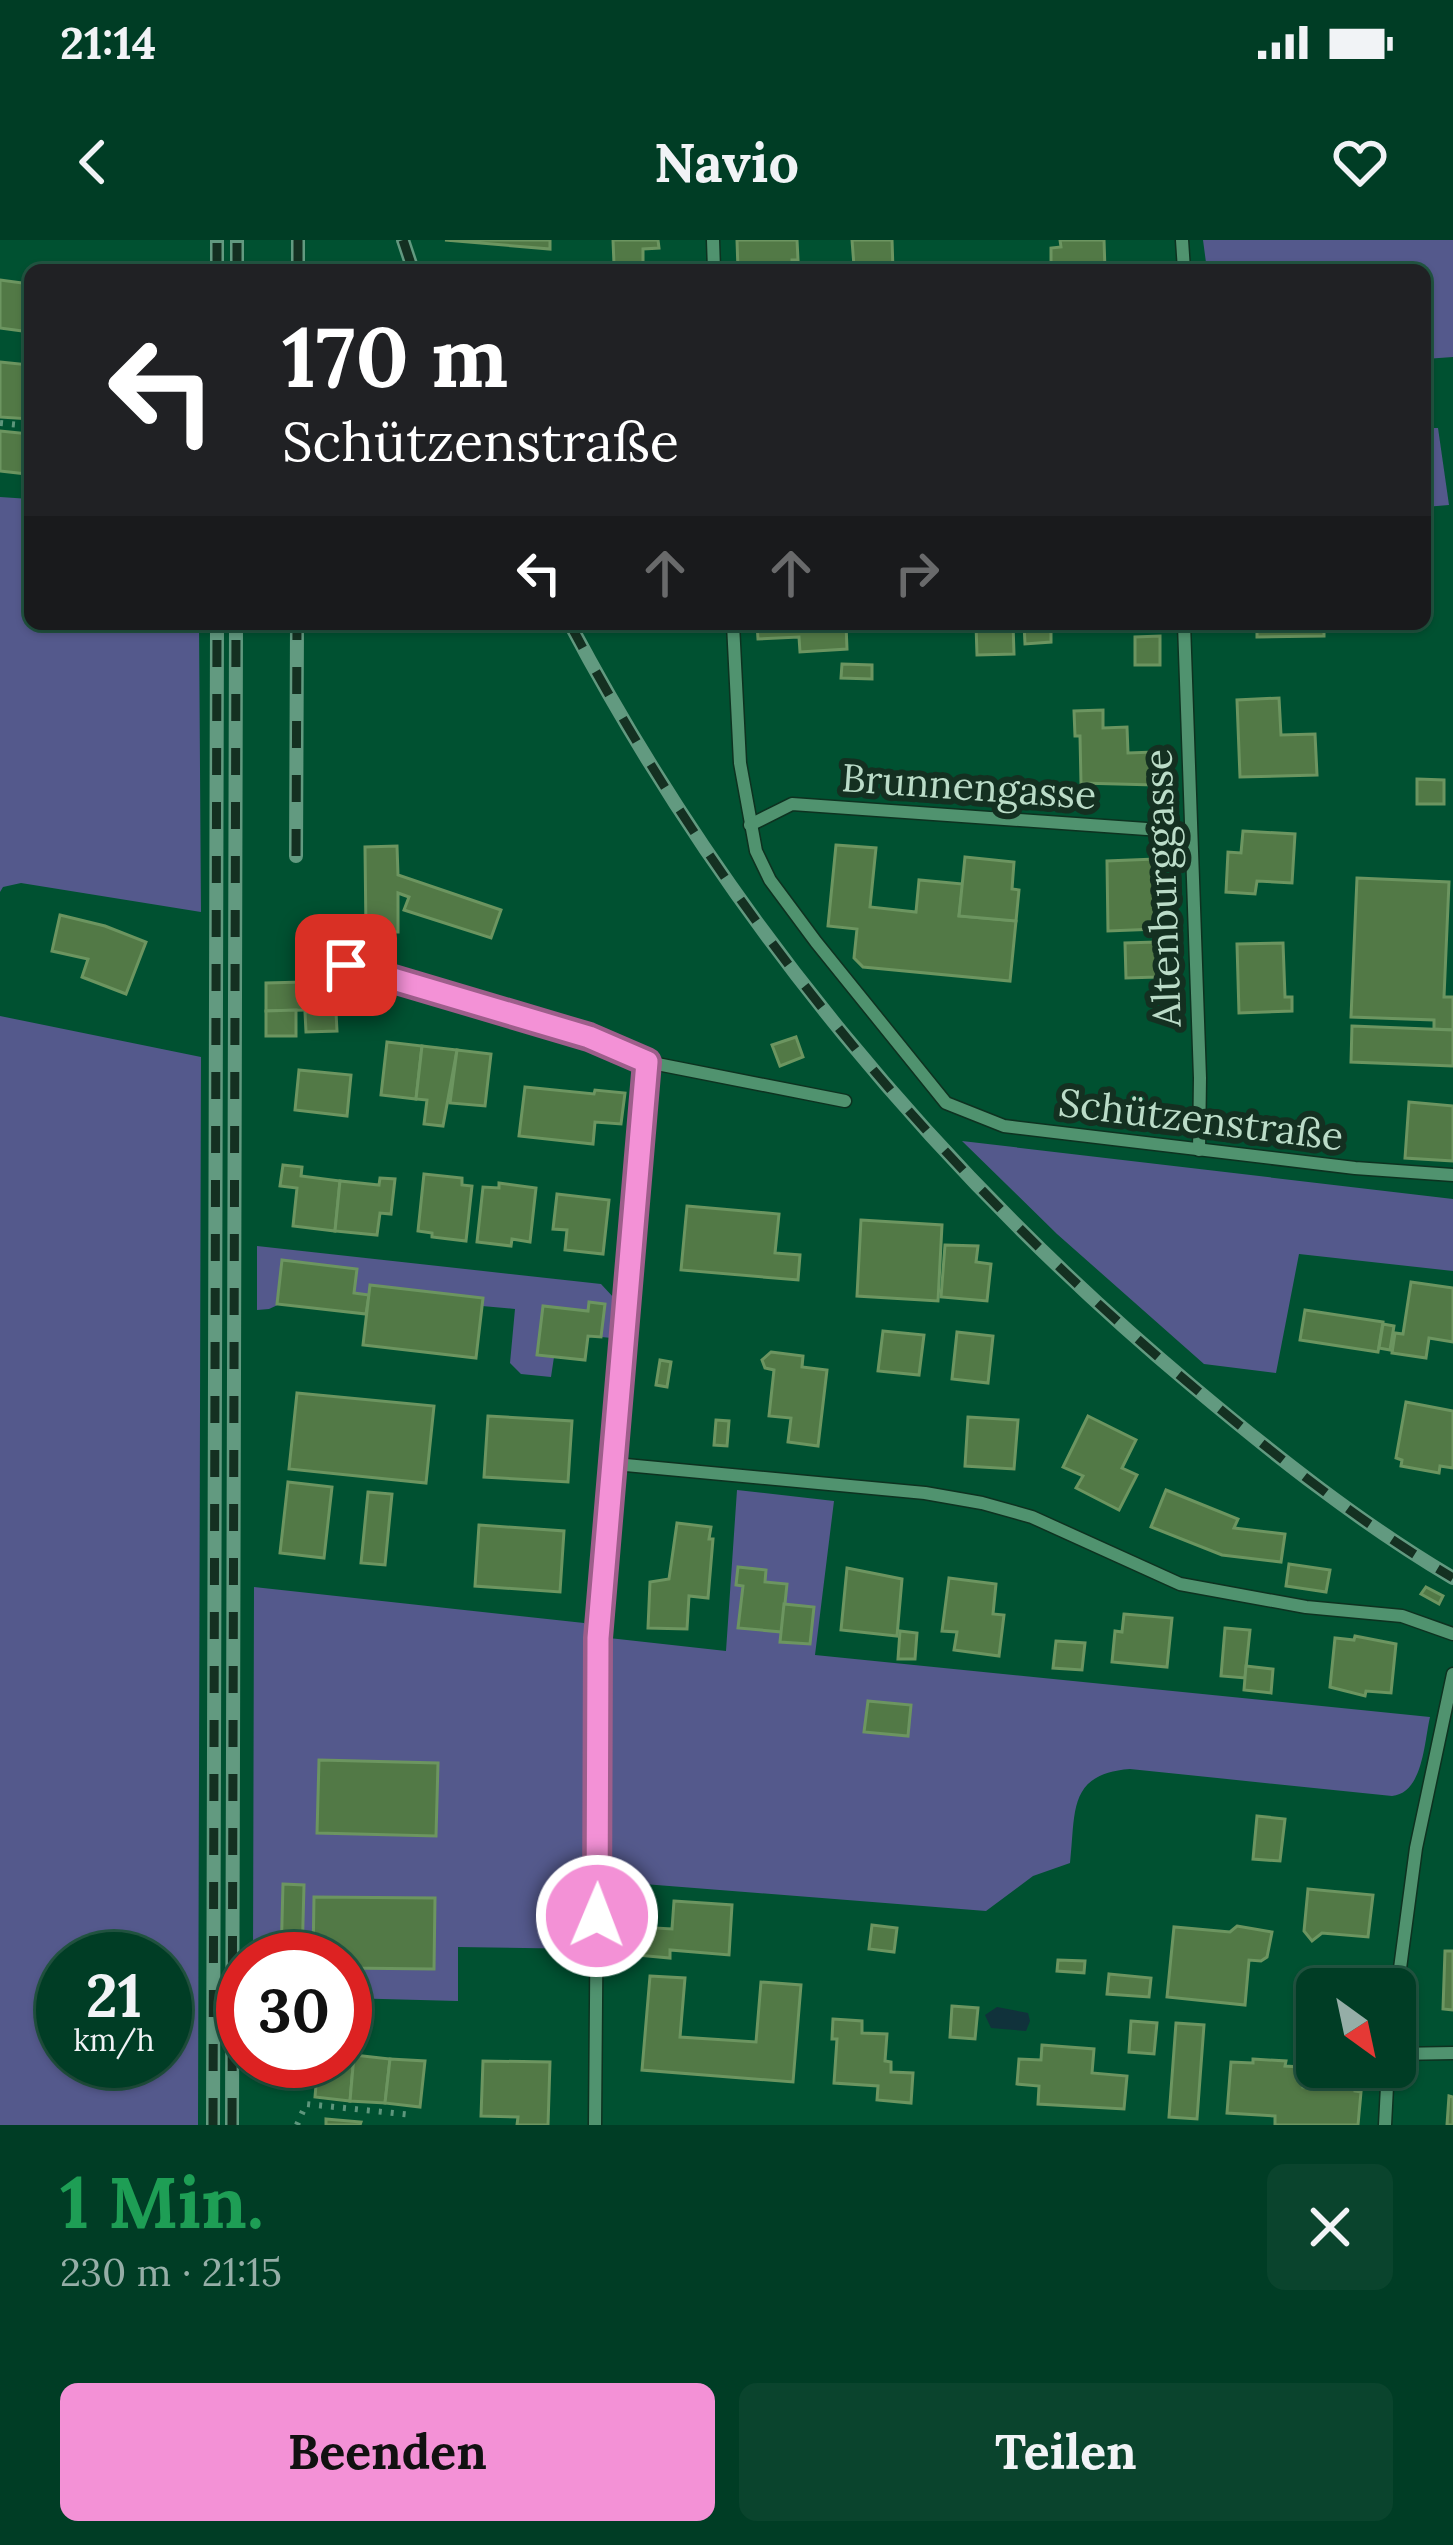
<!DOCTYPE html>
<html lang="de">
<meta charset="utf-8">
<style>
:root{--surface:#003d25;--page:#0a442d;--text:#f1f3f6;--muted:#95aea7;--line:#225642;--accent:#f391d6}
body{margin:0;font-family:Lora,serif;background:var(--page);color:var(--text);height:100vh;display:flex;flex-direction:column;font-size:45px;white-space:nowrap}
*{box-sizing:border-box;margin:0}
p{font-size:39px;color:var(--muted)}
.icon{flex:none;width:66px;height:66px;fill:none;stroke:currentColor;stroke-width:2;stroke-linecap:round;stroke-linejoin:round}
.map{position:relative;height:1885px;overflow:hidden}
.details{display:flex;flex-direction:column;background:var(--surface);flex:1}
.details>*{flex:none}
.hud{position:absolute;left:24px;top:24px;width:1407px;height:366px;border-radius:18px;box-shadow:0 3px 9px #0004,0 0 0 3px var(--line);background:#202124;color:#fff;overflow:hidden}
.needle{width:78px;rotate:147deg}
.buttons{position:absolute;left:1296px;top:1728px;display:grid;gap:24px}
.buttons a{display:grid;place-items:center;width:120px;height:120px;border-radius:18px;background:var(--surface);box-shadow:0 3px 9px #0004,0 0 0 3px var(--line);font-size:60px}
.speed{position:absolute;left:36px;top:1692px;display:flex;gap:24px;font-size:60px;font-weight:700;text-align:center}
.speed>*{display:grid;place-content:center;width:156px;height:156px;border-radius:50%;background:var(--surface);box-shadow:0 3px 9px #0004,0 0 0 3px var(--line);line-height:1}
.speed small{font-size:30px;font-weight:400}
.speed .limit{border:18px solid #d22;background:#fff;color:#111}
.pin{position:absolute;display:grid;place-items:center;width:102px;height:102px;color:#fff;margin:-51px;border-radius:24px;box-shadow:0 6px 18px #0006}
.me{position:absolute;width:132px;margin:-66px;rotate:1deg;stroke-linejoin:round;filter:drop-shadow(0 0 9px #0008)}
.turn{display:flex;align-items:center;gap:42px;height:252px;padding:0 60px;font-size:54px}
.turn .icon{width:156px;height:156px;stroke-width:2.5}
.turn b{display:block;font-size:84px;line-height:102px}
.lanes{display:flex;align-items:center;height:114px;padding:0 60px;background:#0003;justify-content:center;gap:60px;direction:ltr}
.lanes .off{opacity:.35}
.round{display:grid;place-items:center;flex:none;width:126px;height:126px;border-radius:18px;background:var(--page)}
.headline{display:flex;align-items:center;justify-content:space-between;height:204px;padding:0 60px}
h1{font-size:72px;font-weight:700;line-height:90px;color:#1e9e55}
.button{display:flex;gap:24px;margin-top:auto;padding:24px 60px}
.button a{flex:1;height:138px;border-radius:18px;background:var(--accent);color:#111;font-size:48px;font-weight:700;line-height:138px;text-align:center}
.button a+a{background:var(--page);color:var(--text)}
.status{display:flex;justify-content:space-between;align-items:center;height:84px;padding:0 60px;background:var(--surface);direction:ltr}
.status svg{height:33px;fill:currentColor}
header{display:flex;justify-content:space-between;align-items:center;height:156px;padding:0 60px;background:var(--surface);font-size:54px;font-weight:700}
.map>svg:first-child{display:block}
.green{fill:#54598c;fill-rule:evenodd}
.water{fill:#10323b}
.building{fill:#527946;stroke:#6c9560;stroke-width:3}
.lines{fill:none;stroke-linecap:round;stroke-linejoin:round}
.street-casing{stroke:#0d3220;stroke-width:15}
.path{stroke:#5d967c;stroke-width:6;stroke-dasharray:3 9;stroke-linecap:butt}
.street{stroke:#50936f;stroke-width:12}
.rail-casing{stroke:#629a80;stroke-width:14}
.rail{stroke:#143021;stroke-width:9;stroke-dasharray:27;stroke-linecap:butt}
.route-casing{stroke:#9e5e8b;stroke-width:30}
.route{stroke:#f391d6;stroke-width:21}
.labels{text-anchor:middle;stroke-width:12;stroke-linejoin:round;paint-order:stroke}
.street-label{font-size:39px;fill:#bbdcc8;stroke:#143021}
</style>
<div class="status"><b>21:14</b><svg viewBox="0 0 49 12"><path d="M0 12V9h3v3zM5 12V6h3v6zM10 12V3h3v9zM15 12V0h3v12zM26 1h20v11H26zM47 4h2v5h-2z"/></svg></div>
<header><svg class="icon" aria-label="back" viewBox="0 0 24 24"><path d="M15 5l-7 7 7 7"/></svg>Navio<svg class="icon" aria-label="heart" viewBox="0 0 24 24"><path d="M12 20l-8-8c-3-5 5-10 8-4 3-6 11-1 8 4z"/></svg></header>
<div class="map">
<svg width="1453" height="1885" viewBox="0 0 1453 1885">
<rect width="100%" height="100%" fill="#005131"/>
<g class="green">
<polygon points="1203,0 1453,0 1453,117 1425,119 1425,30 1207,30"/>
<polygon points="1425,188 1438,188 1449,265 1425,267"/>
<polygon points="0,257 30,259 30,384 199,384 201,672 21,643 3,647 0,652"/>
<path d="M0,776L201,817L198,1885H0ZM63,1719H165V1821H63Z"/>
<polygon points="962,901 1453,959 1453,1031 1299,1014 1276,1133 1204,1124 1057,994"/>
<polygon points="257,1006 601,1044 614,1058 612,1098 601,1097 605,1065 589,1062 588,1071 543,1067 537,1114 554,1117 551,1137 521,1134 510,1123 515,1069 482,1066 482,1058 370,1045 369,1055 354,1053 356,1029 269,1069 257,1070"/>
<path d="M737,1250L834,1261L815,1415L1430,1477C1424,1503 1423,1553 1392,1556L1130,1529C1067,1534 1076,1572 1070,1623L1033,1636L986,1671L606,1641L605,1459L609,1398L726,1411Z"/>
<polygon points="254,1347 584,1383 588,1391 587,1709 458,1707 458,1761 345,1758 345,1719 253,1719"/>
</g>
<polygon class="water" points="997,1767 1028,1773 1030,1781 1026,1791 991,1788 985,1775"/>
<g class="building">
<polygon points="445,0 550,0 550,9"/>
<polygon points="613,0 658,0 659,8 643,9 643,23 614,24"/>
<polygon points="737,0 797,0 798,20 792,20 792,30 738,30"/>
<polygon points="852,0 892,0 893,30 854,26"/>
<polygon points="1060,0 1104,0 1105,30 1051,30 1051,8 1061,7"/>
<polygon points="0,40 30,44 30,92 0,88"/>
<polygon points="0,122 30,125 30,179 0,177"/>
<polygon points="0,191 30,194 27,234 0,231"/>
<polygon points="757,384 846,384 847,409 800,412 799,397 758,399"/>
<polygon points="976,384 1013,384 1014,414 977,415"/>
<polygon points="1024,384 1051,384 1051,402 1025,404"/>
<polygon points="1257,384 1324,384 1324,396 1257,397"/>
<polygon points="1160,396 1160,425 1135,425 1135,397"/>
<polygon points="842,424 872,425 872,439 841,438"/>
<polygon points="1279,458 1281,495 1315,494 1317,535 1240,537 1237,460"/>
<polygon points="1103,470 1103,488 1127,487 1128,513 1154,512 1154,545 1081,543 1080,496 1075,496 1074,471"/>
<polygon points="1417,539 1444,540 1444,564 1417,564"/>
<polygon points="1243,591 1295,594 1292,643 1257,641 1255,654 1226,652 1228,612 1241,613"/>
<polygon points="836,605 876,608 870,667 916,672 919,640 963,644 959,676 1016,681 1010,741 863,727 854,718 857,689 828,686"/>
<polygon points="397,606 398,635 501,670 491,698 404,670 409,657 398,653 398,692 366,692 365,607"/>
<polygon points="965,617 1014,622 1012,649 1019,650 1016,681 959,676"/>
<polygon points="1155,619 1157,689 1108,691 1107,621"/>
<polygon points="1357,638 1449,642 1444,757 1453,757 1453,790 1434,789 1434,780 1351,777"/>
<polygon points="60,675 105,686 146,702 126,754 82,737 88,719 52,711"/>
<polygon points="1156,702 1157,737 1126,738 1125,703"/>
<polygon points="1283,703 1285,757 1292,757 1292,771 1239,773 1237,704"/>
<polygon points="304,742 304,770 266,771 266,743"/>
<polygon points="296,770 296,796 266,796 266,771"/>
<polygon points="305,772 336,772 337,791 306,792"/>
<polygon points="1352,786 1453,790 1453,826 1351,822"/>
<polygon points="796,797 803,817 780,826 772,805"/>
<polygon points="387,802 422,806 416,859 381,855"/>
<polygon points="422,806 457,810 443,886 424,884 427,860 416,859"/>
<polygon points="457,810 491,814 485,866 450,863"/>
<polygon points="299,830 351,835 347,876 295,870"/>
<polygon points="525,847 594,854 595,850 625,853 621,884 595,882 593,904 519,896"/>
<polygon points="1409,862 1453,866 1453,921 1405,918"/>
<polygon points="283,925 302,927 301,936 340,941 335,991 293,986 297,948 280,946"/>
<polygon points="424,934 462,938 462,945 472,946 466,1001 432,997 432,993 418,991"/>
<polygon points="380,938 395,939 391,974 380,973 377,995 335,991 340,941 379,945"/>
<polygon points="499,943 536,948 530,1002 512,999 511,1006 477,1002 483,947 499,948"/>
<polygon points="557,954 609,960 603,1014 565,1010 567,990 553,989"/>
<polygon points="687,966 779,974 775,1013 800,1015 798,1040 681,1030"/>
<polygon points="861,980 942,985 938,1061 857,1056"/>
<polygon points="945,1005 978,1006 976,1022 991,1024 987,1061 941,1057"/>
<polygon points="282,1020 357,1029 354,1053 369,1055 366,1074 277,1064"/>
<polygon points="1411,1042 1453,1048 1453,1102 1429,1098 1426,1118 1392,1113 1395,1093 1403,1094"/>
<polygon points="370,1045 483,1058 476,1118 363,1105"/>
<polygon points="589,1062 605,1064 601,1097 588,1096 585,1120 537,1115 543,1066 588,1071"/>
<polygon points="1305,1070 1383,1082 1378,1112 1300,1100"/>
<polygon points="1383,1084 1394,1086 1390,1110 1379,1108"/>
<polygon points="883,1091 924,1095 919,1135 878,1131"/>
<polygon points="957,1092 993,1096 988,1143 952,1139"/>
<polygon points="771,1112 803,1116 802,1127 827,1130 818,1206 788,1202 791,1178 769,1176 774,1130 765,1128 762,1120"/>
<polygon points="660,1120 671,1122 667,1147 656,1145"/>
<polygon points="297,1153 434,1166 426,1243 289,1229"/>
<polygon points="1406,1162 1453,1171 1453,1228 1440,1226 1439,1233 1401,1226 1402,1220 1396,1218"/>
<polygon points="488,1176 572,1181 568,1242 484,1237"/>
<polygon points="1088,1176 1136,1200 1122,1228 1137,1235 1119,1270 1076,1248 1083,1236 1063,1227"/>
<polygon points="968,1177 1018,1180 1014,1229 965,1226"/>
<polygon points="716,1180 729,1181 727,1206 714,1205"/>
<polygon points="288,1242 332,1247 324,1318 280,1313"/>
<polygon points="1166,1250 1238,1279 1234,1288 1285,1294 1281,1322 1222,1315 1151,1287"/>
<polygon points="368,1252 392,1254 385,1325 361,1323"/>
<polygon points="677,1283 711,1287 709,1299 713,1299 708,1358 689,1356 687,1389 648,1388 650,1342 669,1339"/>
<polygon points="479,1285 564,1291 560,1352 475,1346"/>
<polygon points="1289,1324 1330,1330 1326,1352 1286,1346"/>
<polygon points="738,1327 766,1330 765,1342 787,1344 782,1392 738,1388 743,1346 736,1345"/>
<polygon points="847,1328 902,1339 897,1396 841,1390"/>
<polygon points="949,1338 996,1344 993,1374 1004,1375 999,1416 954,1410 957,1392 942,1391"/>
<polygon points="1426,1347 1443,1356 1439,1364 1421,1354"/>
<polygon points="784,1364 814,1367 810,1404 780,1402"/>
<polygon points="1124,1374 1172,1378 1167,1427 1112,1422 1115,1391 1122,1392"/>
<polygon points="1225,1388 1250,1390 1245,1438 1221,1436"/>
<polygon points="900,1391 917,1393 915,1419 898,1419"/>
<polygon points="1355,1396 1396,1404 1391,1453 1366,1451 1365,1456 1330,1447 1335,1398 1354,1400"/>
<polygon points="1056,1401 1085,1403 1082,1430 1053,1428"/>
<polygon points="1246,1426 1273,1429 1271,1453 1244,1450"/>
<polygon points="868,1461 911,1465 908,1496 864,1492"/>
<polygon points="319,1520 438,1523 436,1596 317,1593"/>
<polygon points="1257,1576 1285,1579 1280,1621 1253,1619"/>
<polygon points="283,1644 304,1645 302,1719 281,1719"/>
<polygon points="1308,1649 1373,1655 1368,1697 1322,1693 1312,1701 1304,1691"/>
<polygon points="314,1657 435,1658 434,1729 345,1728 345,1719 313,1719"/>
<polygon points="674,1661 732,1665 729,1715 670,1710 670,1718 636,1715 639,1687 672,1689"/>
<polygon points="872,1685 897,1688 894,1712 869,1709"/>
<polygon points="1237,1686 1272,1692 1267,1717 1261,1721 1249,1720 1245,1765 1167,1757 1174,1687 1230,1692"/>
<polygon points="1445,1711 1453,1711 1453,1770 1443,1769"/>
<polygon points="1058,1720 1085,1721 1084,1733 1057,1731"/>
<polygon points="1109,1734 1151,1738 1149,1757 1107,1754"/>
<polygon points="650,1736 685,1738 680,1797 756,1802 761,1742 801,1745 793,1842 642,1830"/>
<polygon points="952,1766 978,1768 975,1799 950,1797"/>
<polygon points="833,1779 862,1781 862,1793 887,1794 885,1821 891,1822 891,1832 913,1833 911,1863 877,1860 878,1846 834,1843 837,1799 832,1799"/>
<polygon points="1131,1781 1157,1783 1154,1814 1129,1812"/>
<polygon points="1176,1783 1204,1785 1197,1879 1169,1877"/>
<polygon points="1042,1805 1094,1809 1092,1833 1127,1836 1124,1869 1038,1864 1039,1846 1017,1844 1019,1819 1041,1820"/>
<polygon points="345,1814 354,1815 350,1861 315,1857 318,1821 345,1821"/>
<polygon points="354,1815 390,1819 385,1863 350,1861"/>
<polygon points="390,1819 425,1821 420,1867 385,1863"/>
<polygon points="1253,1819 1286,1821 1285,1826 1300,1827 1300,1833 1304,1833 1303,1847 1320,1849 1321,1836 1356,1839 1355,1851 1361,1852 1358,1885 1275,1885 1275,1876 1227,1873 1231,1822 1253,1823"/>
<polygon points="483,1821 550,1822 548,1885 517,1885 518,1877 481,1876"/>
<polygon points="1449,1856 1453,1857 1453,1885 1447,1885"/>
<polygon points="326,1879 361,1882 360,1885 326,1885"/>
</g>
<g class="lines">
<g class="street-casing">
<g id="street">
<polyline points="713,0 714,30"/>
<polyline points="1182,0 1184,30"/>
<polyline points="733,384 740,523 756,611 770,640 816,702 946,863 1004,886 1355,928 1453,935"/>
<polyline points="1184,384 1200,838 1199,910"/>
<polyline points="750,585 792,564 1189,592"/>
<polyline points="346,725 564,789 614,805 647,822 845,861"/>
<polyline points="615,1224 925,1253 982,1263 1032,1277 1180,1344 1306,1367 1402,1376 1453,1394"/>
<polyline points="1395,1766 1416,1608 1453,1434"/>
<polyline points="1395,1814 1453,1813"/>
<polyline points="595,1885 599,1398 647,822"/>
<polyline points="1385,1885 1388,1827"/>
</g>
</g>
<g class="path">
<polyline points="0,183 30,186"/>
<polyline points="1165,653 1167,722"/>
<polyline points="297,1885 306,1864 412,1875"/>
</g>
<use href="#street" class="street"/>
<g class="rail-casing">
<g id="rail">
<polyline points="298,0 298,30"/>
<polyline points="403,0 413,30"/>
<polyline points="217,30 217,0"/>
<polyline points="237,30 237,0"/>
<path d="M570,384C725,676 938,933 1191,1145C1273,1214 1360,1283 1453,1338"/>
<polyline points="296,616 297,384"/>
<polyline points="213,1885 217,384"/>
<polyline points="232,1885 236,384"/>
</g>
</g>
<use href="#rail" class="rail"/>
</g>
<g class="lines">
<g class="route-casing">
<polyline id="route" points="346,725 589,797 647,822 598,1398 597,1676"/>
</g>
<use href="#route" class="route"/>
</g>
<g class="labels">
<g class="street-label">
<text transform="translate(969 546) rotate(4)" y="14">Brunnengasse</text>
<text transform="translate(1162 648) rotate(-92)" y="14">Altenburggasse</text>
<text transform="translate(1201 879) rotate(7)" y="14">Schützenstraße</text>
</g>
</g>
</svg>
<div class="buttons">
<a><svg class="needle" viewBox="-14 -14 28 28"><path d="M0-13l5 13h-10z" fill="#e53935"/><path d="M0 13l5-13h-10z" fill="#95aea7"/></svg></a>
</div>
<div class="speed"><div>21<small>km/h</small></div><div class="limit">30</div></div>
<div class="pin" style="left:346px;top:725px;background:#d93025"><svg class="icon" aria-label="arrive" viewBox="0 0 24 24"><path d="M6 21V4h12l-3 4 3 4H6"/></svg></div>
<svg class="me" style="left:597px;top:1676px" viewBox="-20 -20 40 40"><circle r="17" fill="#f391d6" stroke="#fff" stroke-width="3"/><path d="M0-11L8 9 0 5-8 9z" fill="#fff"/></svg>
<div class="hud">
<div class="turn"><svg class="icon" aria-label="left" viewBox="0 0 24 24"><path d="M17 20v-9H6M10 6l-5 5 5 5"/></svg><div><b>170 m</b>Schützenstraße</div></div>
<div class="lanes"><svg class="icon" aria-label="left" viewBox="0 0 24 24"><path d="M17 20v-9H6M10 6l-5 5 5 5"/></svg><svg class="icon off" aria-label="ahead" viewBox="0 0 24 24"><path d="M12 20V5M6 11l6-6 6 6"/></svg><svg class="icon off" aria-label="ahead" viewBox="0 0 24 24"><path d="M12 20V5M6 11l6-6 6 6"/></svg><svg class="icon off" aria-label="right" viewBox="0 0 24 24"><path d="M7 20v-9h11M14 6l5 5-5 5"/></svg></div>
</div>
</div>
<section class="details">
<div class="headline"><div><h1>1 Min.</h1><p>230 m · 21:15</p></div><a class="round"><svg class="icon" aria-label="close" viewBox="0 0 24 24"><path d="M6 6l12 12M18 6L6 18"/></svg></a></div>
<div class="button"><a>Beenden</a><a>Teilen</a></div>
</section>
